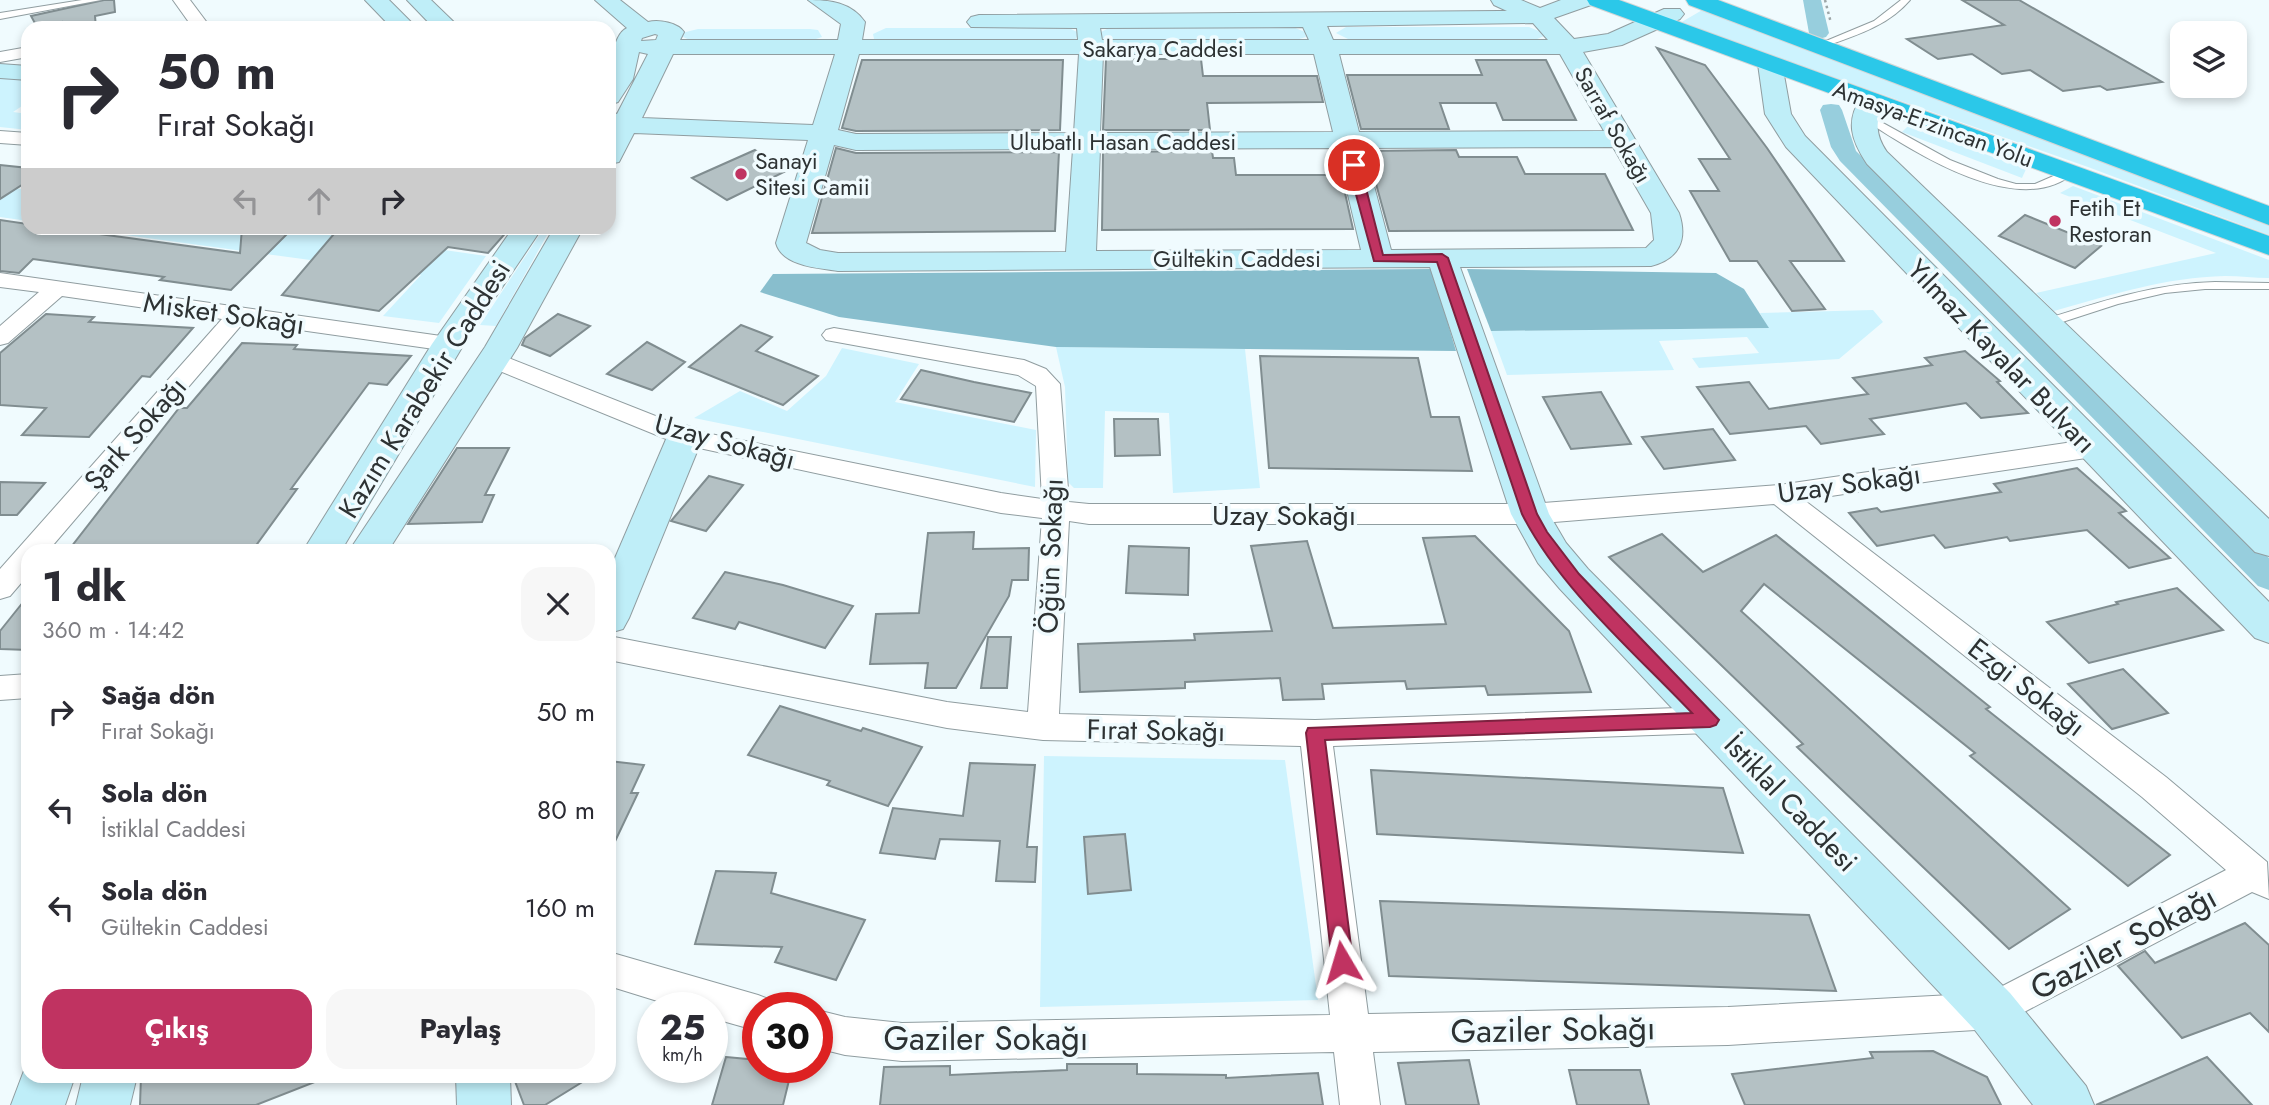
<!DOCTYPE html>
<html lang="tr">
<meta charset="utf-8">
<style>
:root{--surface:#fff;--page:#f7f7f7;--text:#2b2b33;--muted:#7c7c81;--accent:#c03361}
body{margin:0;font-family:Jost,sans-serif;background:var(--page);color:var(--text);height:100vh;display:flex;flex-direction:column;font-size:26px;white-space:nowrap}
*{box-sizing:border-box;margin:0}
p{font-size:23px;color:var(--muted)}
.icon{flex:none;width:38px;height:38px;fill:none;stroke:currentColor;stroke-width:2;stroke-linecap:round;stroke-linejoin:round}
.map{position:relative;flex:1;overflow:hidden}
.details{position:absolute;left:21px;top:544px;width:595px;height:539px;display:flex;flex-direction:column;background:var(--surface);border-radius:21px;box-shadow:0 4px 10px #0003}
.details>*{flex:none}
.banner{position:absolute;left:21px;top:21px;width:595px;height:214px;border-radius:21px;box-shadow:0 4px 10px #0003;background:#fff;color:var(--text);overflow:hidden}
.buttons{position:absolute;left:2170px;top:21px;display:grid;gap:14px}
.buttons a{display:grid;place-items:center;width:77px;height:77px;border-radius:14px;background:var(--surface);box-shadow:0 4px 10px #0003;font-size:35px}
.speed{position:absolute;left:637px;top:992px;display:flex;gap:14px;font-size:35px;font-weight:700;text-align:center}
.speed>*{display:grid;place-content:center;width:91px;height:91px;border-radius:50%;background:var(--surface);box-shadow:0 4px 10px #0003;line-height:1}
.speed small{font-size:18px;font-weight:400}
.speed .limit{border:10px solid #d22;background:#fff;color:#111}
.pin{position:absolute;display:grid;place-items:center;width:60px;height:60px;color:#fff;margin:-30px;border:4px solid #fff;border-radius:50%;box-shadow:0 2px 7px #0007}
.me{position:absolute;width:77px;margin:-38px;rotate:353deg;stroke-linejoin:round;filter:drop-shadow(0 0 5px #0008)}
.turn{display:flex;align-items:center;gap:24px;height:147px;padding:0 21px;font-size:32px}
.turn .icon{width:91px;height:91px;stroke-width:2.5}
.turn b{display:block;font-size:49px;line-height:60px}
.lanes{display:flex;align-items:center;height:66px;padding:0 21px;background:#0003;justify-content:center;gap:35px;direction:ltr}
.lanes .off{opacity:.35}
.round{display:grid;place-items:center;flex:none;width:74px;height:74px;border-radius:21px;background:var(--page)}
.summary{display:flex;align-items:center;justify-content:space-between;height:119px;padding:0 21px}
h1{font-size:42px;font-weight:700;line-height:52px}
.button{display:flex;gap:14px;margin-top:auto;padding:14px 21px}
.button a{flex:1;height:80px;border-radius:21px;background:var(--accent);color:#fff;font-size:28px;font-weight:700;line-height:80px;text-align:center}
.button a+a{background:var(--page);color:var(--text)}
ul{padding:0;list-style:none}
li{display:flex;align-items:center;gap:21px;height:98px;padding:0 21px}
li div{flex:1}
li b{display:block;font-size:26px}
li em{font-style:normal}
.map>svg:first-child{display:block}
.green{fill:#cdf3fe}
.forest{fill:#88becd}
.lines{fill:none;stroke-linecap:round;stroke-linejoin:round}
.canal{fill:#97cedd;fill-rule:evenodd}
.building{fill:#b4c1c4;stroke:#808d90;stroke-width:2}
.lane-casing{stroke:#909da0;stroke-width:2}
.street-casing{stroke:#909da0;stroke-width:2}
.secondary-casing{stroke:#909da0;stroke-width:2}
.highway-casing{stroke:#d5d6d6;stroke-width:2}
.path{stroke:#9da6a8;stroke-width:2.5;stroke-dasharray:2.5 3.5;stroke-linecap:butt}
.lane{fill:#fff;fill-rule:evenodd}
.street{fill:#fff;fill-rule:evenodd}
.secondary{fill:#bfeef8;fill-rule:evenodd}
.highway{fill:#2bc8e9;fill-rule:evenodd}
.route{fill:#c03361;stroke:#7d213f;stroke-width:2}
.poi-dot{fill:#c03361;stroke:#f0fbfe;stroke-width:2.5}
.labels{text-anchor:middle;stroke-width:7;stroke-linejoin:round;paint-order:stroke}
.far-street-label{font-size:23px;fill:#2d3233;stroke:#f0fbfe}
.far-poi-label{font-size:23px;fill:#2d3233;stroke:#f0fbfe;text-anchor:start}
.street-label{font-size:28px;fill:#2d3233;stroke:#f0fbfe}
.near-street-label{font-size:33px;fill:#2d3233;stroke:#f0fbfe}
</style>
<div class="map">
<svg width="2269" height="1105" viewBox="0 0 2269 1105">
<rect width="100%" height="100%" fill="#f0fbfe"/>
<g class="green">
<polygon points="1704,9 2269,226 2269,235 2088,167 1680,23"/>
<polygon points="1111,27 1293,27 1305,32 1306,37 1296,40 1111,41 1102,38 1099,33"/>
<polygon points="1346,27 1529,27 1541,32 1544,36 1535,40 1350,40 1336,33"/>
<polygon points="886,28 1069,28 1079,33 1075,40 882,42 874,39 873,34"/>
<polygon points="698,29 810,29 818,30 822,37 810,41 690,40 683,37 682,33"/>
<polygon points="0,75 28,79 28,102 13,112 28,114 28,130 0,127"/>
<polygon points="1908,126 2026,169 2022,178 1902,132"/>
<polygon points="0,186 28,190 28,221 0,217"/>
<path d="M2073,186L2269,260V278C2254,278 2240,276 2225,276C2167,277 2110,295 2054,311L2036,293L2216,253L2060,193Z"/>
<polygon points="74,228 291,228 486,256 439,323 383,316 421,275"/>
<polygon points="544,228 551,228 496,326 480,325"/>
<polygon points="1873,310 1883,322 1839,359 1699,368 1692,358 1759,353 1747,337 1659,341 1674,370 1507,375 1491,331 1768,328 1760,313"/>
<polygon points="1056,347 1245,349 1260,488 1173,493 1169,413 1105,411 1103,488 1074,488 1068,482 1065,387"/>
<polygon points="842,348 919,364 895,402 1036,430 1035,487 694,418 740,391 787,411 826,376"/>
<polygon points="1044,756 1285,760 1318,1000 1040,1007"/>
</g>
<g class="forest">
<polygon points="1432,269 1456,351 1056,347 839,317 760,292 773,274"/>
<polygon points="1467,269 1716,273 1744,289 1769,328 1491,331"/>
</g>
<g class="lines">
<g class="canal">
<polygon points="1803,0 1821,0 1829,33 1826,37 1819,39 1809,33"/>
<polygon points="1831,104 1839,105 1842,110 1856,151 2269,558 2269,590 2258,586 1840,161 1831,147 1820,110 1823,105"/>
</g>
</g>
<g class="building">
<polygon points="104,0 114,0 115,12 95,16 96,28 62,28 62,22 37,27 31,16"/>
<polygon points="1962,0 2019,0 2162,82 2107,90 2100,86 2063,91 2030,70 2002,74 1972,54 1938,59 1907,39 2004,25"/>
<polygon points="1657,48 1705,65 1767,148 1844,261 1790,261 1825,309 1792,311 1757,261 1730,261 1690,191 1719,191 1699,159 1730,159"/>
<polygon points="1106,59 1201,59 1203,76 1317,76 1323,102 1207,103 1210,130 1103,130"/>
<polygon points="862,60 1063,60 1060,130 856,131 842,128"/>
<polygon points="1476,60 1546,60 1576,120 1503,120 1496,103 1440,103 1449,129 1361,129 1347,75 1482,75"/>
<polygon points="836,148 856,153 1059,152 1055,231 812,233"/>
<polygon points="755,150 788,170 727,200 692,178"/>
<polygon points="1456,150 1459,157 1517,157 1525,174 1605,174 1633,230 1389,231 1367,151"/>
<polygon points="1212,151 1213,158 1234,158 1236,175 1341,175 1353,229 1102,230 1103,152"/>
<polygon points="0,165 28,168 28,181 0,199"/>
<polygon points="2025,215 2101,246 2075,268 1999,236"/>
<polygon points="0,220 28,224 28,228 55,228 240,253 242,228 293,228 231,290 160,280 164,277 33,259 19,273 0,271"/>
<polygon points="339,228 510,228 488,253 448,247 379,311 282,295"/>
<polygon points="46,314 94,317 89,322 193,328 150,377 142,376 89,437 22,435 46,408 0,405 0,353"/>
<polygon points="558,314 590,326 550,356 522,345 525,338"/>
<polygon points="741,325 772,337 756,351 818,376 783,405 689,367"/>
<polygon points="647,342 685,362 652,390 607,374"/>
<polygon points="242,343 297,345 294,349 411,356 387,385 369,383 291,489 297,489 252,551 68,551 179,408 187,408"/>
<polygon points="1965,351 2000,381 1997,382 2028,413 1981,418 1966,403 1870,419 1884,434 1821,444 1806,426 1730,434 1697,387 1749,382 1769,409 1868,394 1853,378 1932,365 1925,358"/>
<polygon points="1260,356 1418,358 1431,417 1459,417 1472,471 1269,468"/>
<polygon points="921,370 974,382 1031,393 1014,422 901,399"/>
<polygon points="1601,392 1631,444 1571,449 1543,397"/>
<polygon points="1114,419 1158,419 1160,455 1115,456"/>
<polygon points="1713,429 1735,460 1664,469 1642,437"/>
<polygon points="457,448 509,448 485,495 494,495 482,522 408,524"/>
<polygon points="2077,468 2126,511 2119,513 2170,558 2129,568 2087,530 2010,541 2007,537 1945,548 1934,535 1877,546 1849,513 1877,508 1881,512 2001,492 1994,484"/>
<polygon points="709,476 743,485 706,531 671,521"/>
<polygon points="0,482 45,483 17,515 0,515"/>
<polygon points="974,532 973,549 1029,548 1028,580 1012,580 1009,596 956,688 925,688 928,663 870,664 876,614 919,613 928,533"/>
<polygon points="1662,534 1703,572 1776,535 1990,707 1986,709 2170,855 2128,886 1970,756 1975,753 1764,584 1741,611 2070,909 2009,949 1797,747 1803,744 1609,557"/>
<polygon points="1475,536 1569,631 1591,692 1488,695 1485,686 1407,689 1405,681 1322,684 1324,699 1283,700 1280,678 1185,682 1185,688 1080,692 1078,644 1195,640 1194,634 1272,631 1251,546 1307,541 1333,628 1446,624 1423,538"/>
<polygon points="1129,546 1189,548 1188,595 1126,593"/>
<polygon points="725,572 783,585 853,606 825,648 739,622 735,629 693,618"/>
<polygon points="2177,588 2223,630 2089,663 2047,622 2118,604 2116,602"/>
<polygon points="28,596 28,650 0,649 0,631"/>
<polygon points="988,637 1011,637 1007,688 981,688"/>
<polygon points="2123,669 2168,713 2112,729 2068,684"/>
<polygon points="780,706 861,731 863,728 922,747 888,806 827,785 830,781 748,755"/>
<polygon points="609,761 644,765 631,793 638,793 609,854"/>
<polygon points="970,763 1035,765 1027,847 1037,847 1035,882 996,881 1000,841 940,839 935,859 880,853 893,808 963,816"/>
<polygon points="1371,770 1723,788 1743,853 1377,834"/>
<polygon points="1125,834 1131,890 1088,894 1084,837"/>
<polygon points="716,871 776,873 771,893 865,920 836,980 775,962 782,947 695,944"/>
<polygon points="1380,901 1809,915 1836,991 1389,976"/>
<polygon points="2245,923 2269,945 2269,1032 2250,1013 2182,1038 2118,966 2145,951 2155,963"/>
<polygon points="1933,1051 1987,1077 2001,1105 1745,1105 1732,1074 1873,1058 1870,1052"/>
<polygon points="726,1057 758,1060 758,1068 792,1068 783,1105 712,1105"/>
<polygon points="2207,1057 2252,1105 2096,1105"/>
<polygon points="1469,1060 1479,1105 1406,1105 1398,1063"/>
<polygon points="1067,1064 1137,1064 1137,1074 1226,1075 1226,1078 1318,1073 1323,1105 880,1105 884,1067 950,1066 950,1075 1067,1070"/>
<polygon points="1569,1070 1640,1070 1649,1105 1577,1105"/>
<polygon points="141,1076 324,1076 325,1078 256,1105 140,1105"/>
<polygon points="513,1076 592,1076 545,1105 524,1105"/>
</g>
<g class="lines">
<g class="lane-casing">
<g id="lane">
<polygon points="82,0 101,0 0,19 0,13"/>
<path d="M1901,0H1910C1887,27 1853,36 1821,48L1814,46L1874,21Z"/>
<path d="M1863,112L1950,160L1998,179L2016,184H2035L2065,171L2074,173C2017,221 1911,150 1860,117L1858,115Z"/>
<path d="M2215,282L2269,283V289H2205L2165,293L2118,304L2047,327L2041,323L2043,320C2099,302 2156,283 2215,282Z"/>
</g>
</g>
<g class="street-casing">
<g id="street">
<polygon points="173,0 190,0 211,28 193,28"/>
<polygon points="28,47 28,57 0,62 0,52"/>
<polygon points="0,131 28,133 28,145 0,143"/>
<polygon points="0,273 448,337 456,339 460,344 456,349 448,351 244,322 48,551 28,551 28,575 10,596 0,599 0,569 222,319 62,296 8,343 0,345 0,326 39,292 0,287"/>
<path d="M834,328L1024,360L1046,369L1060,384L1069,502L1089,504H1530L1779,485L2093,439L2102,442L2106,448L2102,454L2093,457L1804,500L2166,777L2267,862L2269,899L2252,892L1992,1029L1728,1045L1373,1052L1380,1105H1340L1334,1052L902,1061L845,1055L817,1048V1010L845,1017L902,1023L1330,1015L1301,746L1043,740L947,728L609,660V636L947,702L1028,712L1042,518L1001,513L676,443L485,365L481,360L485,355L493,352L501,355L691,430L1001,493L1042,499L1036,386L1018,375L826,340L822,335L826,330ZM1774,504L2142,797L2226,870L1989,993L1728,1007L1368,1014L1333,746L1710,733L1721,729L1726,720L1721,711L1710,707L1315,720L1059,714L1069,521L1089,524H1530Z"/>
<polygon points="28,674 28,698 0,700 0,676"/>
<polygon points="609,952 758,995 771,1000 775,1008 758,1008 758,1031 712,1018 712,1008 680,1008 609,986"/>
</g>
</g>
<g class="secondary-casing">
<g id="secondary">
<polygon points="365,0 389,0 417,28 392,28"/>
<polygon points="407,0 431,0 460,28 434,28"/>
<path d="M595,0H620L648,22C659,19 678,23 684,32L680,40H838L841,24L808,0C829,0 851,2 865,22L862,40H1078L1077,28L971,27L967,22L971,17L979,15L1500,11H1507L1494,5L1491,0H1521L1540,8L1561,0H1594L1591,5L1554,18L1574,39L1608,34L1664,9H1680L1684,14L1680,19L1622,45L1583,52L1679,213C1688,240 1679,259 1651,266L1460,267L1549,514L1566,543L1588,569L2010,993L2086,1086L2094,1105H2033L1974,1029L1560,589L1538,563L1511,514L1430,267L838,271C818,268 782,266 776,243L808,140L634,133L619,162L609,164V112L617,114L648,54L639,52L633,79L618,102L609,105C609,86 609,36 627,28ZM1533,23L1548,40H1333L1327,26ZM1303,27L1309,40H1102L1100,28ZM655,34L658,35L656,40L641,41L642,38ZM673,54H835L813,125L642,118ZM859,54H1079L1074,133L856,134L838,130ZM1103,54H1314L1333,132L1100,133ZM1339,54H1560L1604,131L1359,132ZM834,145L856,150L1073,149L1066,252L838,253L820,250L806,243ZM1613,147L1651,213L1654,240L1646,248L1391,250L1364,148ZM1337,148L1361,250L1096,251L1100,149Z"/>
<polygon points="1770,57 1779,59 1782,64 1791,114 1805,136 2269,602 2269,643 2255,638 1786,147 1765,114 1758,64 1761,59"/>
<polygon points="0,64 28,66 28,80 0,78"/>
<path d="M1871,93L1880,96L1884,101C1875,120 1875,135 1887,152L2269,519V556L2255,552L1867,164C1851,140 1845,121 1862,96Z"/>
<polygon points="513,228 542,228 464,344 341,551 303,551 432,344"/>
<polygon points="554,228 583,228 517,348 388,551 349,551 485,347"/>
<polygon points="685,425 697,429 703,437 629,618 623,629 609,633 609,572 667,437 673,429"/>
<polygon points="28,1060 28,1076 75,1076 65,1105 11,1105"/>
<polygon points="83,1076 137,1076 130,1105 76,1105"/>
<polygon points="456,1076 510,1076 511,1105 457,1105"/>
</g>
</g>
<g class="highway-casing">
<g id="highway">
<polygon points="1587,0 1619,0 2269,236 2269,255 1590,5"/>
<polygon points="1686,0 1718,0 2269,206 2269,225 1689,5"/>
</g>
</g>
<polyline class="path" points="1825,0 1831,23"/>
<use href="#lane" class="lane"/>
<use href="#street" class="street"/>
<use href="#secondary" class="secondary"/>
<use href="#highway" class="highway"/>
</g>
<path class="route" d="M1354,162L1360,165L1383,255L1442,254L1448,258L1537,514L1547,532L1579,574L1719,720L1716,725L1710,727L1325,740L1353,962L1350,969L1342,972L1335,969L1332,962L1306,733L1308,728L1692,713C1634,652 1560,589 1522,514L1437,262L1374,261L1348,165Z"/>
<g class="poi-dot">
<circle cx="741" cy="174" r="7"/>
<circle cx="2055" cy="221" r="7"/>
</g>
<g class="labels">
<g class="far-street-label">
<text x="1163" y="57">Sakarya Caddesi</text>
<text transform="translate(1933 124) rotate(20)" y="8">Amasya-Erzincan Yolu</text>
<text transform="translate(1613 125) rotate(60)" y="8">Sarraf Sokağı</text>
<text x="1123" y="150">Ulubatlı Hasan Caddesi</text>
<text x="1237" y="267">Gültekin Caddesi</text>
</g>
<g class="far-poi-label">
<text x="755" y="169">Sanayi<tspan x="755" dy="26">Sitesi Camii</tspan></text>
<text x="2069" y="216">Fetih Et<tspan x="2069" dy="26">Restoran</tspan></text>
</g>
<g class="street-label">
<text transform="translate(224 313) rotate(8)" y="10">Misket Sokağı</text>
<text transform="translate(2002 356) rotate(46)" y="10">Yılmaz Kayalar Bulvarı</text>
<text transform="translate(424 389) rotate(-58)" y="10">Kazım Karabekir Caddesi</text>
<text transform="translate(135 433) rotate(-49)" y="10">Şark Sokağı</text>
<text transform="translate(725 441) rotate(15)" y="10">Uzay Sokağı</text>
<text transform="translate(1849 483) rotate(-8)" y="10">Uzay Sokağı</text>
<text x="1284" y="525">Uzay Sokağı</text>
<text transform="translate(1050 556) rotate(-88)" y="10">Öğün Sokağı</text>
<text transform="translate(2027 687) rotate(38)" y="10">Ezgi Sokağı</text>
<text transform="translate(1156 730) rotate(1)" y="10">Fırat Sokağı</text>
<text transform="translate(1791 803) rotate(46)" y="10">İstiklal Caddesi</text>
</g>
<g class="near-street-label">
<text transform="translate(2123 942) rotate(-28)" y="12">Gaziler Sokağı</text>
<text transform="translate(1553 1029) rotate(-1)" y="12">Gaziler Sokağı</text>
<text x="986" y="1050">Gaziler Sokağı</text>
</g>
</g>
</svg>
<div class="buttons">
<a><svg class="icon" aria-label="layers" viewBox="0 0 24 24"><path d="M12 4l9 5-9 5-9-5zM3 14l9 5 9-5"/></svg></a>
</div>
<div class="speed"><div>25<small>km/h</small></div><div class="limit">30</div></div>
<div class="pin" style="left:1354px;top:165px;background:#d93025"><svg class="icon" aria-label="arrive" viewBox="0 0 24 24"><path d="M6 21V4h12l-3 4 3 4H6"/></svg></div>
<svg class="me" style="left:1342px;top:962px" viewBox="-20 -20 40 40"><path d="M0-17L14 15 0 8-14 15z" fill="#c03361" stroke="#fff" stroke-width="4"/></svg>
<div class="banner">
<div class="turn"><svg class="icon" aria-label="right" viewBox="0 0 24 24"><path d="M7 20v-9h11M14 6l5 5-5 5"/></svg><div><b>50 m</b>Fırat Sokağı</div></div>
<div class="lanes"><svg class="icon off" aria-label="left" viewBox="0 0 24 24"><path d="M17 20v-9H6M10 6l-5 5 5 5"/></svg><svg class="icon off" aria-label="ahead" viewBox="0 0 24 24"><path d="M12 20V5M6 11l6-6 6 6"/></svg><svg class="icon" aria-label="right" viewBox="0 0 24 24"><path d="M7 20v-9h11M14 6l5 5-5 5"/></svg></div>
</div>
<section class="details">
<div class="summary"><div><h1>1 dk</h1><p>360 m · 14:42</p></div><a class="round"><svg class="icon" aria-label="close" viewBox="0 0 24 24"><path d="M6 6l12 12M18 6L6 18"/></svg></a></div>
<ul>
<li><svg class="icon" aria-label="right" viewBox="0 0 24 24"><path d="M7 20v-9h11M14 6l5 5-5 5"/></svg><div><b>Sağa dön</b><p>Fırat Sokağı</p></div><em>50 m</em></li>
<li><svg class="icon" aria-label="left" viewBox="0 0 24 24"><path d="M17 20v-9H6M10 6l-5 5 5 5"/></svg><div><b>Sola dön</b><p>İstiklal Caddesi</p></div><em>80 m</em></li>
<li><svg class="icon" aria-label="left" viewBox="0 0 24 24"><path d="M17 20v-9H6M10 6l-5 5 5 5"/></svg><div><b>Sola dön</b><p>Gültekin Caddesi</p></div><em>160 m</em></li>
</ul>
<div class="button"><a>Çıkış</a><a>Paylaş</a></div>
</section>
</div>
